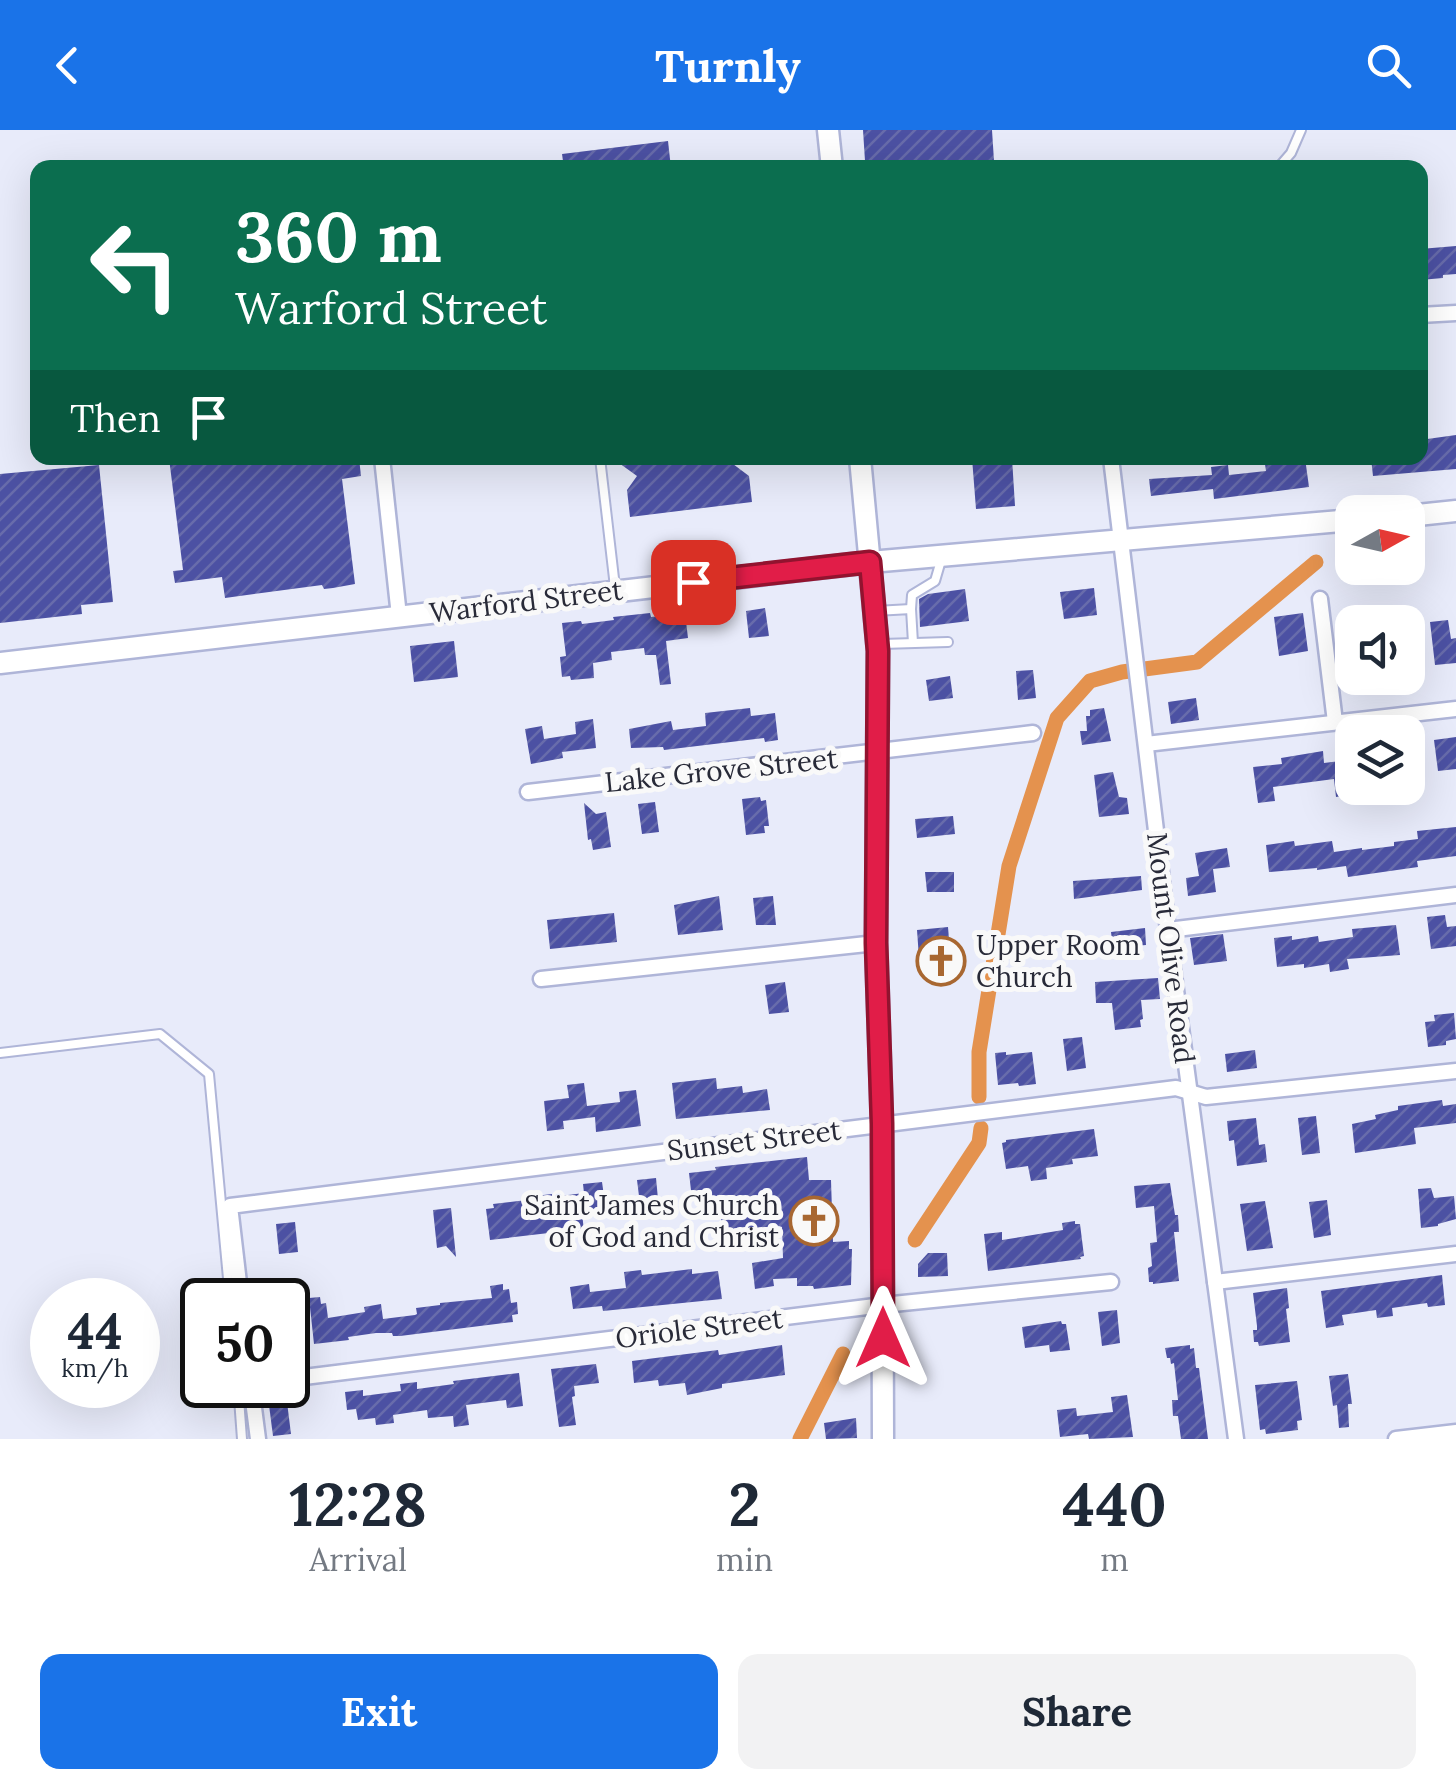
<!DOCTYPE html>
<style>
:root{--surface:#fff;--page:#f2f2f3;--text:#1f2937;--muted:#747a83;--accent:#1a73e8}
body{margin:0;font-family:Lora,serif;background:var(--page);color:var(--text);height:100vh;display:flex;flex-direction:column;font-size:38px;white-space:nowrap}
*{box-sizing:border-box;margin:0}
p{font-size:32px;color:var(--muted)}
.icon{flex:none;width:55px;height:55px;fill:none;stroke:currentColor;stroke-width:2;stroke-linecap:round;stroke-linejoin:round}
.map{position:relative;height:1309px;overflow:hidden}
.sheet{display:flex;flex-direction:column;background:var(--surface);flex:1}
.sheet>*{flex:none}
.top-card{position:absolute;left:30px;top:30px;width:1398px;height:305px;border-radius:20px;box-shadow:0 10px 40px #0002;background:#0b6e4f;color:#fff;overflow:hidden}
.needle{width:65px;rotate:82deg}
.tools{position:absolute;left:1335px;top:365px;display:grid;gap:20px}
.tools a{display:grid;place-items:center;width:90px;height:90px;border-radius:20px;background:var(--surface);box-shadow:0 10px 40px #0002;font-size:50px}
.speed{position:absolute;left:30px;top:1148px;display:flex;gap:20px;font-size:50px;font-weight:700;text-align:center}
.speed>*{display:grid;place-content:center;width:130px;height:130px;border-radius:50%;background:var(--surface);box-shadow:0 10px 40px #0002;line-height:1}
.speed small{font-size:25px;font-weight:400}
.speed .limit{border:5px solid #111;border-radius:15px;background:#fff;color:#111}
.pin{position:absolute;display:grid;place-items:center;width:85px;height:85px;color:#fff;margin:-42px;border-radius:20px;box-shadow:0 5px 15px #0006}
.me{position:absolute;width:110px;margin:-55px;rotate:0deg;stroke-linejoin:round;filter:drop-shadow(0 0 8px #0008)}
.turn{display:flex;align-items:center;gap:35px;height:210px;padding:0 40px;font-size:45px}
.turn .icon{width:130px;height:130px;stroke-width:2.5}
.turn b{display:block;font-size:70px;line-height:85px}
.then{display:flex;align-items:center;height:95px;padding:0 40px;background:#0003;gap:20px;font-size:38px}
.eta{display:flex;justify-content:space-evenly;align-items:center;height:170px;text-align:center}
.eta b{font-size:60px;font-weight:700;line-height:70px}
.button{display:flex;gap:20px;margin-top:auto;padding:20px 40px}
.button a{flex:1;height:115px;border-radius:20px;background:var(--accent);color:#fff;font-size:40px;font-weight:700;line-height:115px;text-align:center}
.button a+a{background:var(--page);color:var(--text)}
header{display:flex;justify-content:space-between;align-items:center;height:130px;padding:0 40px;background:var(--accent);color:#fff;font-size:45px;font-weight:700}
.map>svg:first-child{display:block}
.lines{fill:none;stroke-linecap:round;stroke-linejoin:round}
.canal{stroke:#e4924e;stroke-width:15}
.building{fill:url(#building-hatch)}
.service-casing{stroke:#afb5d8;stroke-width:12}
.minor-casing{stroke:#afb5d8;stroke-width:19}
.secondary-casing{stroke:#afb5d8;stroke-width:25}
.service{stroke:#fff;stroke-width:8}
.minor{stroke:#fff;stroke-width:14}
.secondary{stroke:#fff;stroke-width:20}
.route-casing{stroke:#92132f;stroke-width:25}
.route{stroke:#e11d48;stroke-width:18}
.labels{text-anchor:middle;stroke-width:10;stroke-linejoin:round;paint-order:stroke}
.street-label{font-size:28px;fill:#282a38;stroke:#f9f9f9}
.poi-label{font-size:28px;fill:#282a38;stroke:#f9f9f9;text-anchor:start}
</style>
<header><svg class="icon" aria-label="back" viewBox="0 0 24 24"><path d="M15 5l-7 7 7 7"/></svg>Turnly<svg class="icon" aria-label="search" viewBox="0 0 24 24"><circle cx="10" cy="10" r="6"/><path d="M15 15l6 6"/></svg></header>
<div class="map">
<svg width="1456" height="1309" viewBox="0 0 1456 1309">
<defs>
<pattern id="building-hatch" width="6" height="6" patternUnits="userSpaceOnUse" patternTransform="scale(2.5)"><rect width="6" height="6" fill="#4c51a3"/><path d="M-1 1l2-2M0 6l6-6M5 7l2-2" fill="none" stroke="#686cab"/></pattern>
</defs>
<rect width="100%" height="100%" fill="#e8ebfa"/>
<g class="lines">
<g class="canal">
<polyline points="979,967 979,922 1009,736 1057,588 1090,551 1122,542 1197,532 1316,432"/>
<polyline points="915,1110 979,1013 981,998"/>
<polyline points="800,1309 843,1224"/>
</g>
</g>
<g class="building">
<polygon points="863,0 992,0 994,31 958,32 958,38 870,38 869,30 865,31"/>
<polygon points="668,11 671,38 564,38 562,24"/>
<polygon points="1456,116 1456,144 1443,145 1443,148 1420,150 1420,119"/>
<polygon points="1456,305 1456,339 1373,346 1371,328 1420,328 1420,310"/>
<polygon points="169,328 359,328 361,346 342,349 355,454 333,458 324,459 322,455 225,468 222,447 175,453 173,441 183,440"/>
<polygon points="612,328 725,328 749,346 752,372 630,387 627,360 637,346"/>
<polygon points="972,328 1012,328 1015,376 976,379"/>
<polygon points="1264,328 1281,328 1282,329 1305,328 1309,357 1214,369 1213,359 1151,366 1149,349 1212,345 1211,337 1228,335 1229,345 1266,341"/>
<polygon points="99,335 113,472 81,475 82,484 0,493 0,344"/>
<polygon points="1094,458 1097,485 1064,489 1060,462"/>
<polygon points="965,459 969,491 920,497 919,469 928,464"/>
<polygon points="765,478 769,506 749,508 746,481"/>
<polygon points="650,483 651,487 685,483 688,508 666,511 671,554 660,555 656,525 645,525 644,518 611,522 612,530 593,533 594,548 571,550 570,546 562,547 560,527 566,526 562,493 581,491 582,494 614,490 613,487"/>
<polygon points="1303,483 1308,521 1279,526 1274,487"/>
<polygon points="1448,490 1451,509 1456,508 1456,533 1435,535 1430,492"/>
<polygon points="454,511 458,547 414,552 410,516"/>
<polygon points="1033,540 1036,568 1018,570 1016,541"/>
<polygon points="950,546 953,568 929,571 926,550"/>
<polygon points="1196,568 1199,590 1171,594 1168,572"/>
<polygon points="750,578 751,586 775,583 778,610 765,612 764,608 664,620 663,617 631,618 629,599 671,591 673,600 706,596 705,583"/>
<polygon points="1104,578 1111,611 1082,615 1080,601 1087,601 1086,586 1090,586 1090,580"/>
<polygon points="593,589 596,618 562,622 563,628 531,634 525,599 542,596 544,609 576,604 575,592"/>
<polygon points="1456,607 1456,639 1438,641 1434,610"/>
<polygon points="1323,621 1324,633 1340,631 1340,634 1348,633 1353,664 1336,667 1334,649 1273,657 1275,671 1258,673 1253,637 1282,634 1281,628"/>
<polygon points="1113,642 1119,667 1127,668 1129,684 1099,687 1094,645"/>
<polygon points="760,667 761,671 766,670 769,696 764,696 765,703 746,705 742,669"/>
<polygon points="655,672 659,702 642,704 638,674"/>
<polygon points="584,673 596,684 606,682 611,717 593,720 591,709 588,710"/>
<polygon points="953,686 955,704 917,708 915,689"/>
<polygon points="1456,697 1456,726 1417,731 1418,737 1348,747 1346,736 1317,740 1317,738 1269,742 1266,715 1294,711 1295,716 1332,711 1334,722 1362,718 1362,720 1394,716 1394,712 1418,709 1417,701"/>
<polygon points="1227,718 1230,737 1213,739 1216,762 1188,766 1186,748 1199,746 1195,723"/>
<polygon points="925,742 954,742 954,762 927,762"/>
<polygon points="1141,746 1142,760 1074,769 1073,751"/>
<polygon points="719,766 723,800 678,805 674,775"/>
<polygon points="773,766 776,795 756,795 753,768"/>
<polygon points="614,783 617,812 550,819 547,790"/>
<polygon points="1445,785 1447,797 1456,796 1456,816 1431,819 1427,787"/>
<polygon points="1396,795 1400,825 1347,829 1349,839 1330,842 1329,834 1304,838 1304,834 1277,837 1274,808 1292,806 1292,810 1318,806 1319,812 1353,807 1352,799"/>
<polygon points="948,797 950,821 962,820 964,837 920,842 917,800"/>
<polygon points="1145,798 1146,815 1113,818 1111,802"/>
<polygon points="1223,804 1227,831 1194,835 1190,808"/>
<polygon points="1158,848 1160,869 1141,870 1143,889 1140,890 1141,897 1115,900 1112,873 1096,873 1095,852"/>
<polygon points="785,852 789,882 769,884 765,855"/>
<polygon points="1454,883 1456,909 1446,911 1446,915 1428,917 1425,892 1435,891 1434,885"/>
<polygon points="1082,907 1086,938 1067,941 1063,909"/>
<polygon points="1255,920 1257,938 1227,942 1225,924"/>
<polygon points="1006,922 1006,925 1032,922 1036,954 1019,956 1018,953 998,955 995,923"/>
<polygon points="716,948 717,959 742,956 743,963 767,959 770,980 676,989 672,953"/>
<polygon points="584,953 587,976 620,972 619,962 636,960 641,996 596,1002 595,987 563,991 564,999 547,1001 544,971 569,968 567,955"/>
<polygon points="1442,970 1443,976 1456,974 1456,993 1414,998 1416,1014 1355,1023 1352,994 1376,989 1375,985 1398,980 1398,976"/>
<polygon points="1316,986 1320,1023 1302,1025 1298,988"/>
<polygon points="1256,988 1259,1015 1265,1014 1267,1032 1237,1036 1234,1010 1229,1011 1227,991"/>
<polygon points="1094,999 1098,1026 1072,1029 1073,1034 1046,1038 1047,1049 1031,1051 1028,1036 1006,1039 1002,1013 1006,1012 1006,1010"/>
<polygon points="807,1027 809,1050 831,1050 833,1112 849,1111 849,1119 852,1119 851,1155 814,1159 813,1156 797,1156 797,1148 773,1149 774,1156 755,1159 752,1133 783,1128 782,1097 779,1096 723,1103 718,1066 692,1069 689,1043 716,1040 715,1037"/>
<polygon points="656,1048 659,1080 641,1082 637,1050"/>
<polygon points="602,1052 606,1080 582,1082 584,1102 566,1105 566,1101 490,1110 486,1079 494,1078 493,1074 535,1069 535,1066 552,1064 552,1067 584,1063 583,1054"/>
<polygon points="1170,1053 1175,1085 1178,1085 1179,1102 1174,1102 1179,1151 1153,1154 1153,1152 1149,1152 1148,1138 1152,1136 1150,1113 1157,1112 1154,1076 1136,1078 1134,1056"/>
<polygon points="1431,1058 1434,1068 1454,1066 1456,1089 1438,1094 1438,1096 1421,1098 1418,1059"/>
<polygon points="1327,1070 1331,1105 1314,1108 1309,1072"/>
<polygon points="1265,1071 1273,1118 1247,1121 1240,1074"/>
<polygon points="451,1078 456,1127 446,1116 437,1118 433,1080"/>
<polygon points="1075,1091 1075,1094 1080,1094 1084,1126 1080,1127 1081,1129 988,1141 984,1104 1002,1102 1002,1110 1063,1100 1062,1093"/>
<polygon points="295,1092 298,1122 279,1124 276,1094"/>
<polygon points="928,1123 947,1123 948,1146 918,1147 918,1134"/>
<polygon points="692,1139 692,1144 718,1141 722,1169 603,1181 602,1176 573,1179 570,1157 589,1154 590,1162 626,1158 624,1142 641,1140 642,1145"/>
<polygon points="1442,1145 1445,1175 1428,1177 1427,1173 1392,1178 1393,1186 1377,1188 1376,1180 1342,1185 1344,1195 1326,1198 1321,1161"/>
<polygon points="503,1154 503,1160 509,1159 511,1173 517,1172 518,1184 512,1185 513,1192 400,1206 393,1206 392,1203 376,1203 348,1207 349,1210 314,1214 309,1168 320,1167 321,1174 326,1173 328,1188 365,1182 364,1177 381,1174 383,1189 415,1185 417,1184 416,1178 440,1175 440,1173 492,1168 490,1156"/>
<polygon points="1287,1158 1289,1178 1286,1179 1290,1212 1259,1216 1258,1212 1254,1212 1253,1200 1257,1200 1257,1196 1253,1163"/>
<polygon points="1117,1180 1120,1213 1102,1216 1098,1182"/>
<polygon points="1061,1191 1062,1194 1066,1194 1070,1220 1050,1222 1049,1215 1025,1218 1022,1197"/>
<polygon points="782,1215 785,1245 722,1254 722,1258 687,1265 685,1253 659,1256 658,1250 634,1253 632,1231 718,1220 719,1225"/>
<polygon points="1190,1215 1190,1219 1194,1218 1196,1238 1199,1238 1208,1309 1181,1309 1178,1286 1173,1286 1172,1270 1178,1270 1174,1233 1171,1234 1170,1228 1167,1228 1165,1218"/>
<polygon points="596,1234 599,1253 574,1256 575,1266 572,1267 576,1295 559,1297 551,1239"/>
<polygon points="519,1243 523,1276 507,1278 506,1270 466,1275 469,1295 454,1297 453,1286 428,1288 427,1280 393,1285 394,1293 376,1295 375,1288 358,1290 356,1279 347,1280 345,1262 363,1260 363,1266 401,1261 400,1254 417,1252 417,1259 454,1254 453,1251"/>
<polygon points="1348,1244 1352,1274 1348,1274 1349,1297 1339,1298 1337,1275 1333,1276 1329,1246"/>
<polygon points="1297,1251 1302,1290 1297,1291 1298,1300 1266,1304 1265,1299 1260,1300 1255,1255"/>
<polygon points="1127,1265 1133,1307 1089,1309 1088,1304 1060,1307 1057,1280 1076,1278 1077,1286 1113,1282 1111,1267"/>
<polygon points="287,1272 291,1304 273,1306 269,1275"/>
<polygon points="856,1288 857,1308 826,1309 824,1293"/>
</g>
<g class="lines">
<g class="service-casing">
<g id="service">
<polyline points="1278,38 1291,23 1301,0"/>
<polyline points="600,328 615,457"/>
<polyline points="911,479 912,465 935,451 942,427"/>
<polyline points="875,481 911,479 913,513"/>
<polyline points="882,514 948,512"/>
<polyline points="0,923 160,904 209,944 230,1170"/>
<polyline points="238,1255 242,1309"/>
</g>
</g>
<g class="minor-casing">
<g id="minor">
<polyline points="1420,185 1456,183"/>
<polyline points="382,328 399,486"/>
<polyline points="1111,328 1168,800 1236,1309"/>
<polyline points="1320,469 1335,592"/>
<polyline points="1146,614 1456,579"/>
<polyline points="528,662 1033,603"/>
<polyline points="1168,800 1456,765"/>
<polyline points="541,849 876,813"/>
<polyline points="1215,1152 1456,1124"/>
<polyline points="241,1170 230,1076 1176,958 1206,967 1456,941"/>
<polyline points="288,1249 883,1175 1111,1152"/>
<polyline points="251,1255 258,1309"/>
<polyline points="1396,1309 1456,1302"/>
</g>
</g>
<g class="secondary-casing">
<g id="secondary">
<polyline points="828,0 832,38"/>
<polyline points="860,328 878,521 876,813 882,994 883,1309"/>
<polyline points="1408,386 1456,381"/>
<polyline points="0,533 870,432 1352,390"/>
</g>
</g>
<use href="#service" class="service"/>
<use href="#minor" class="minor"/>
<use href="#secondary" class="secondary"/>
</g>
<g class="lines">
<g class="route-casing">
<polyline id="route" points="693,452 870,432 878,521 876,813 882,994 883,1208"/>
</g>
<use href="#route" class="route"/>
</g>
<defs>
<g id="church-ring" transform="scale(2.5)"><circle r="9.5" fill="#f9f9f9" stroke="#a86731" stroke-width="1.5"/><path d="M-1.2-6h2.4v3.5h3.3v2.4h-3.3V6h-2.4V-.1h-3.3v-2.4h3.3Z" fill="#a86731"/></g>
</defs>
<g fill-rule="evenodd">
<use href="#church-ring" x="941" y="831"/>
<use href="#church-ring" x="814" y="1091"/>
</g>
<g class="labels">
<g class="street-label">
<text transform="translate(526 471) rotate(-7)" y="10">Warford Street</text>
<text transform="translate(721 640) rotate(-6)" y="10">Lake Grove Street</text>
<text transform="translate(1171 818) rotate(83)" y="10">Mount Olive Road</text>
<text transform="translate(754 1010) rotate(-7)" y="10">Sunset Street</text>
<text transform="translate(699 1198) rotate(-7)" y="10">Oriole Street</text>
</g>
<g class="poi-label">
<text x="976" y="825">Upper Room<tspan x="976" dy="32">Church</tspan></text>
<text x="779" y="1085" text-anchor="end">Saint James Church<tspan x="779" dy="32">of God and Christ</tspan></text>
</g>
</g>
</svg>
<div class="tools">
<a><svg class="needle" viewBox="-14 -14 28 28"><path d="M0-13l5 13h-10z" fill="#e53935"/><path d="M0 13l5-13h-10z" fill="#747a83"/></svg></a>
<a><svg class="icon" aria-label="sound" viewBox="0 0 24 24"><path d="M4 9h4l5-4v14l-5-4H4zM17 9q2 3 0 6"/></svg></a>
<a><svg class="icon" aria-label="layers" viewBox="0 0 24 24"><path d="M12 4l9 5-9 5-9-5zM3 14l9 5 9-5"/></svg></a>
</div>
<div class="speed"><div>44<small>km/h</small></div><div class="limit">50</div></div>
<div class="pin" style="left:693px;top:452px;background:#d93025"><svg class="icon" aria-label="arrive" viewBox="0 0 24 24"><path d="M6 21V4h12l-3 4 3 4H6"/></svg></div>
<svg class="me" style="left:883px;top:1208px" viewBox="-20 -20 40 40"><path d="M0-17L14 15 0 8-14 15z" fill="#e11d48" stroke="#fff" stroke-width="4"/></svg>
<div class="top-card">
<div class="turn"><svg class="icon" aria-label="left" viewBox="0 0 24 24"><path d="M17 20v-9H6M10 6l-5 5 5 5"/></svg><div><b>360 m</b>Warford Street</div></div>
<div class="then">Then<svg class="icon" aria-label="arrive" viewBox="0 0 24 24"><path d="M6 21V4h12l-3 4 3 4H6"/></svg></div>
</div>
</div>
<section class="sheet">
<div class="eta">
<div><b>12:28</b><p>Arrival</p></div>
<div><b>2</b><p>min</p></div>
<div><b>440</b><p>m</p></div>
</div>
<div class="button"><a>Exit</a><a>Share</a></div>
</section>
